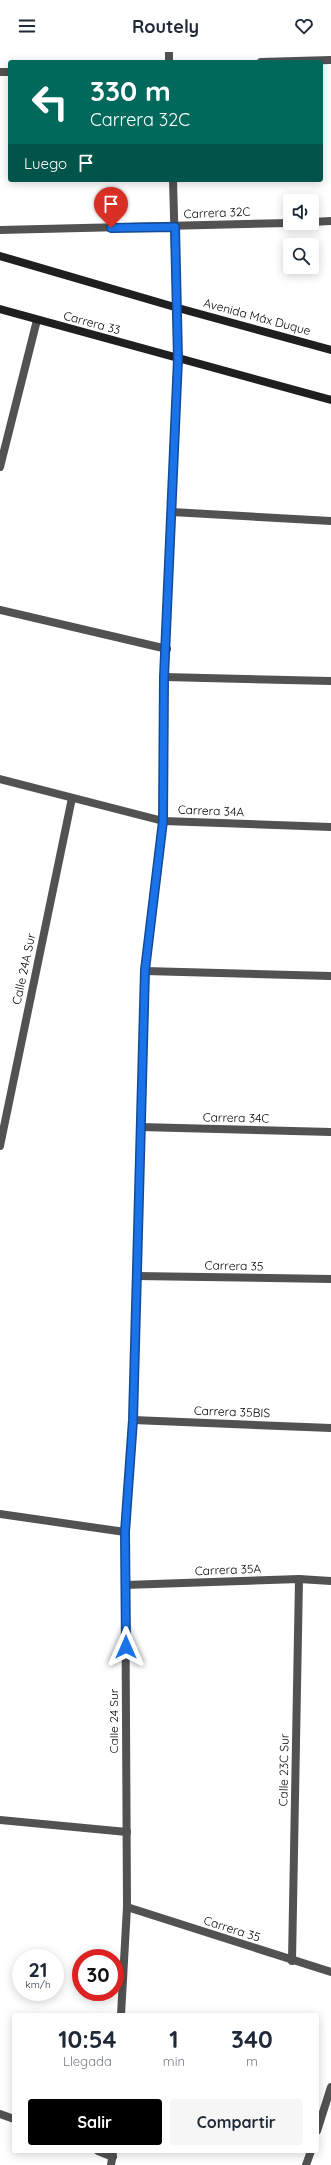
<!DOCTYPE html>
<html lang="es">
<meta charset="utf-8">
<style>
:root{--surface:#fff;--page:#f6f6f7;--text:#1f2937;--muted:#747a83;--accent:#000}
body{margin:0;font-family:Quicksand,sans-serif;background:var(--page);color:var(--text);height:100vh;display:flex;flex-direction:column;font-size:15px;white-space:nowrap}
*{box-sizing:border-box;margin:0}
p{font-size:13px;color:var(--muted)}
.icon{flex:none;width:22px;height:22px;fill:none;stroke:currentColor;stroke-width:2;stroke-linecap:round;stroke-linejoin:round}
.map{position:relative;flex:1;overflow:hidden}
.panel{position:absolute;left:12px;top:1961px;width:307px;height:140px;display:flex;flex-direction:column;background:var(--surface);border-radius:4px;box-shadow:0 2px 10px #0003}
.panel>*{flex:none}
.guide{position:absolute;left:8px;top:8px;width:315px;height:122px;border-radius:4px;box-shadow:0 2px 10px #0003;background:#00695c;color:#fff;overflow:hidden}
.fabs{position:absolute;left:283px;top:142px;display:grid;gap:8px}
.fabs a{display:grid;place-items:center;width:36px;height:36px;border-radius:4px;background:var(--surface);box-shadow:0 2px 10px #0003;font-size:20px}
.speed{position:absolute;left:12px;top:1897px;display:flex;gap:8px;font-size:20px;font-weight:700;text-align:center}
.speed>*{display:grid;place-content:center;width:52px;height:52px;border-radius:50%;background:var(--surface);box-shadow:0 2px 10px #0003;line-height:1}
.speed small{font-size:10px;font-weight:400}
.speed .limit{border:6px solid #d22;background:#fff;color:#111}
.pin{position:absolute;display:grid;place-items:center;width:34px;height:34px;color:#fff;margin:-41px -17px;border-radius:50% 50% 50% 0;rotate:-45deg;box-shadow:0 0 4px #0007}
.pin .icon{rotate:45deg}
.me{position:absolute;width:44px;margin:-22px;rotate:0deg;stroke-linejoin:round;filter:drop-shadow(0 0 3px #0008)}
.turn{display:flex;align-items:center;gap:14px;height:84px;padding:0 16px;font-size:18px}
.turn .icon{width:52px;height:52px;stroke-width:2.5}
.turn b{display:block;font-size:28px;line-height:34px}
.then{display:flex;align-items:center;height:38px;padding:0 16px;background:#0003;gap:8px;font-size:15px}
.eta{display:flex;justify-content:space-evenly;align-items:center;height:68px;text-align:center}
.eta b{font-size:24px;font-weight:700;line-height:28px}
.primary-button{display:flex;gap:8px;margin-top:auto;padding:8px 16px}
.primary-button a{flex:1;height:46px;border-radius:4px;background:var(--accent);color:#fff;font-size:16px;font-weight:700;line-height:46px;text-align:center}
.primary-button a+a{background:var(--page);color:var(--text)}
header{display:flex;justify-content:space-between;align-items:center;height:52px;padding:0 16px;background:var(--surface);font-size:18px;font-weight:700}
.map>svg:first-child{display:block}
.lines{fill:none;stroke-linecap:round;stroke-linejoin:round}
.street{stroke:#525252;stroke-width:8}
.secondary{stroke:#1f1f1f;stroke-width:8}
.route-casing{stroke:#114b97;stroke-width:10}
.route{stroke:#1a73e8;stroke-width:7}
.labels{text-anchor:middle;stroke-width:3;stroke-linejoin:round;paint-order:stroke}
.street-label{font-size:12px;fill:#000;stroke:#fff}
</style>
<header><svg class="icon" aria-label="menu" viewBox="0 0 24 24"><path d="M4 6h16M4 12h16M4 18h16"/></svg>Routely<svg class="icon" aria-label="heart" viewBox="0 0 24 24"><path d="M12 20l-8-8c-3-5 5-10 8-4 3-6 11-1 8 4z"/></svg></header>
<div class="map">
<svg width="331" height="2113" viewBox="0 0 331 2113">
<rect width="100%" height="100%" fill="#fff"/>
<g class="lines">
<g class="street">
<polyline points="169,0 169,10"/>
<polyline points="261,10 331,8"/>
<polyline points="0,20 10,20"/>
<polyline points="312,170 331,169"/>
<polyline points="0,178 290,171"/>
<polyline points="0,415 37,268"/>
<polyline points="172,460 331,469"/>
<polyline points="0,558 167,597"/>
<polyline points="164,625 331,629"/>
<polyline points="0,727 163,769 331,775"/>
<polyline points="145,919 331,924"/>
<polyline points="140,1075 331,1080"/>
<polyline points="0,1094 72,746"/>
<polyline points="136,1224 331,1227"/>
<polyline points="133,1368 331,1376"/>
<polyline points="0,1462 125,1480"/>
<polyline points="125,1533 299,1527 331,1529"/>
<polyline points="0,1768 127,1780"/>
<polyline points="127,1855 331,1920"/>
<polyline points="292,1909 299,1527"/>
<polyline points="121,1963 127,1855 125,1480 133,1368 145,919 163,769 164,625 178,307 173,128"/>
<polyline points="0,2062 14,2067"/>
<polyline points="317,2079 331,2035"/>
<polyline points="98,2099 113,2105"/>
<polyline points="111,2113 113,2100"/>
<polyline points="306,2113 311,2099"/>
</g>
<g class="secondary">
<polyline points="0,204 178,256 331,298"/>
<polyline points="0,257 331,348"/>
</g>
</g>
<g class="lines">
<g class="route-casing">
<polyline id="route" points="111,176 175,175 178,307 164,625 163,769 145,918 133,1368 125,1480 126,1595"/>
</g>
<use href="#route" class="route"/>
</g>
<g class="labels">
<g class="street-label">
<text transform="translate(217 161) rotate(-2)" y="4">Carrera 32C</text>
<text transform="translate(257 265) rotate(15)" y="4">Avenida Máx Duque</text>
<text transform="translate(92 271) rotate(15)" y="4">Carrera 33</text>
<text transform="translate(211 759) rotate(2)" y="4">Carrera 34A</text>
<text transform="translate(24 917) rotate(-78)" y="4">Calle 24A Sur</text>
<text transform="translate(236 1066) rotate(1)" y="4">Carrera 34C</text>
<text transform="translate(234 1214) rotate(1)" y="4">Carrera 35</text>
<text transform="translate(232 1360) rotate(2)" y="4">Carrera 35BIS</text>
<text transform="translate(228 1518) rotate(-2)" y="4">Carrera 35A</text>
<text transform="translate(114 1669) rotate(-90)" y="4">Calle 24 Sur</text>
<text transform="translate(284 1718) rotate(-89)" y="4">Calle 23C Sur</text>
<text transform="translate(232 1877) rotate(18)" y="4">Carrera 35</text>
</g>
</g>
</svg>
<div class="fabs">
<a><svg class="icon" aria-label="sound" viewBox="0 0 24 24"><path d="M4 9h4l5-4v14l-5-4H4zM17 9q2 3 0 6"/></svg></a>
<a><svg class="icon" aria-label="search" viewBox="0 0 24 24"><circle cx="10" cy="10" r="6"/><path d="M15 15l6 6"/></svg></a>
</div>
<div class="speed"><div>21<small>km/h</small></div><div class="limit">30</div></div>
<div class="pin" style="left:111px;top:176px;background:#d93025"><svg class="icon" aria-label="arrive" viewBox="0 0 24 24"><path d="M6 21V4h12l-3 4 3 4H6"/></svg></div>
<svg class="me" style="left:126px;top:1595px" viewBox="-20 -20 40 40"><path d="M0-17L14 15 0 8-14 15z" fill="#1a73e8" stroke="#fff" stroke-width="4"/></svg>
<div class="guide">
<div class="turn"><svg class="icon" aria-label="left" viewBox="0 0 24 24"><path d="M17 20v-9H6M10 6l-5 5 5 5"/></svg><div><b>330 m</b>Carrera 32C</div></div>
<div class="then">Luego<svg class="icon" aria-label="arrive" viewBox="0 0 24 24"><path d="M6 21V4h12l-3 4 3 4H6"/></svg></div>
</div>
<section class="panel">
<div class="eta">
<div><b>10:54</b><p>Llegada</p></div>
<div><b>1</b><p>min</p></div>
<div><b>340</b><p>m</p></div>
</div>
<div class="primary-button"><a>Salir</a><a>Compartir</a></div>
</section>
</div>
